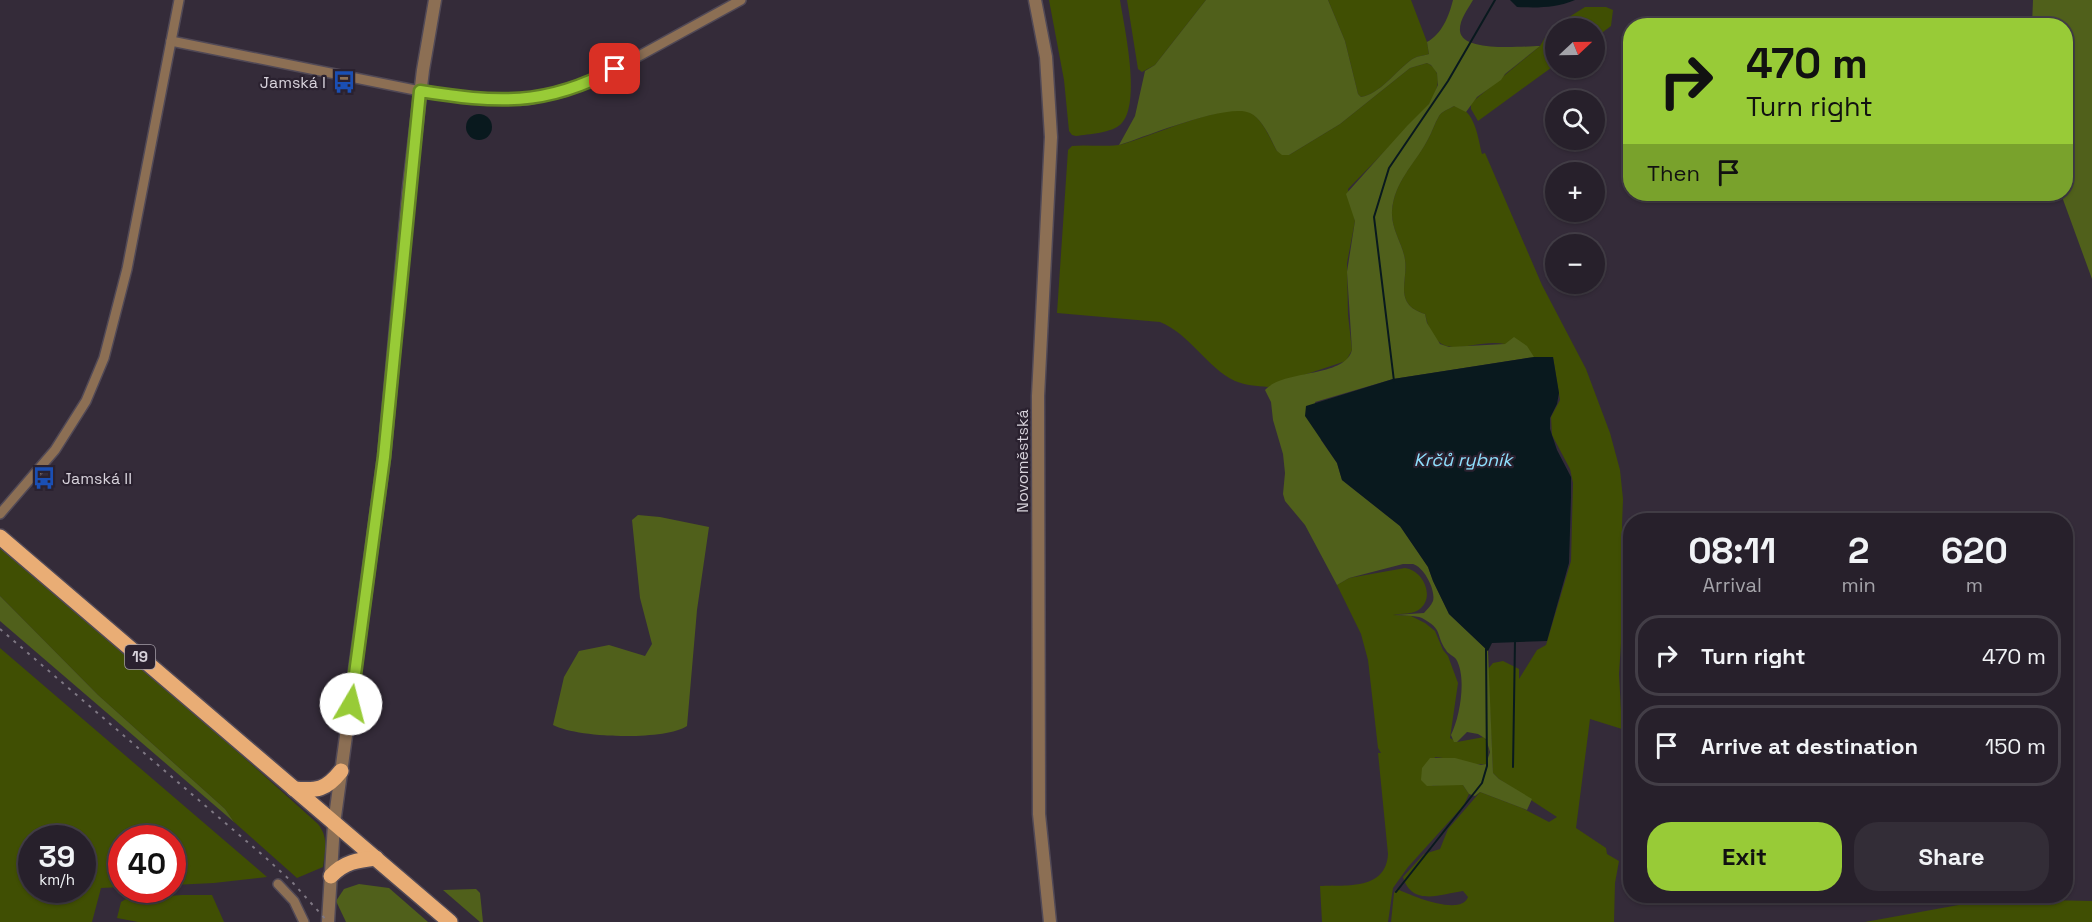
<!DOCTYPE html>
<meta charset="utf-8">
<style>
:root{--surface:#27202b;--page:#332d37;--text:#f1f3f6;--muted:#a4a3a9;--line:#433e47;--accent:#98cb37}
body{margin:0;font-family:"Space Grotesk",sans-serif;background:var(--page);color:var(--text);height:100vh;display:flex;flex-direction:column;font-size:22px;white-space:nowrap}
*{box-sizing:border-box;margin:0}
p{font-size:20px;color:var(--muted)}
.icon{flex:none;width:33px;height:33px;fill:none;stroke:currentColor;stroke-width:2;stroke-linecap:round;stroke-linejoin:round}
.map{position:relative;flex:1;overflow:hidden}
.side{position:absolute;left:1623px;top:513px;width:450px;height:390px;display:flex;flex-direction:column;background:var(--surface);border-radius:24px;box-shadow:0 2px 4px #0004,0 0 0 2px var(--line)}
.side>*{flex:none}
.hud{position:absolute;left:1623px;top:18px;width:450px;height:183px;border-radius:24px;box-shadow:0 2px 4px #0004,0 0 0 2px var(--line);background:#98cb37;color:#111;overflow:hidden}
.needle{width:39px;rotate:68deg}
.tools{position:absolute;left:1545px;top:18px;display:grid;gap:12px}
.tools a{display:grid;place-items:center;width:60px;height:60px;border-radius:50%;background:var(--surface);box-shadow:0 2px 4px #0004,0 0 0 2px var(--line);font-size:30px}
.speed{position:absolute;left:18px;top:825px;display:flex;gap:12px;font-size:30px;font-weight:700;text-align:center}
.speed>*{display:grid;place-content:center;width:78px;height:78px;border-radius:50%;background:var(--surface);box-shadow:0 2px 4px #0004,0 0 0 2px var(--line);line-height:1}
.speed small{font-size:15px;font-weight:400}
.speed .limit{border:9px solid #d22;background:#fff;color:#111}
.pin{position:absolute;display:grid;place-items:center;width:51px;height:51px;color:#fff;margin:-26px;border-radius:12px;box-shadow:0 3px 9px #0006}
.me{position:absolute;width:66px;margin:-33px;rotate:8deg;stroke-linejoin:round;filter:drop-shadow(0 0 4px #0008)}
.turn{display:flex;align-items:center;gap:21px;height:126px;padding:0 24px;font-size:27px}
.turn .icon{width:78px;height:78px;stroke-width:2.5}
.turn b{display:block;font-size:42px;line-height:51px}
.then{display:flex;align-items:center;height:57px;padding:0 24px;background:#0003;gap:12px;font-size:22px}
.eta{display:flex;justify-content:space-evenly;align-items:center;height:102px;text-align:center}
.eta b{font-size:36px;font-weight:800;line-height:42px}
.primary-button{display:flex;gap:12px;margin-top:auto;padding:12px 24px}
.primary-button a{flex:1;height:69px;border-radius:24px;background:var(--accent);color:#111;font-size:24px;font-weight:800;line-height:69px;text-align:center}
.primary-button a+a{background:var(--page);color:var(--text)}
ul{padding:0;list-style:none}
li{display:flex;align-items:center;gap:18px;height:81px;margin:0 12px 9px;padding:0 12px;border:3px solid var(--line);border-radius:24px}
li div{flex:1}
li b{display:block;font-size:22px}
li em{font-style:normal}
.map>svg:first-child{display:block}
.green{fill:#404f03;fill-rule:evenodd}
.forest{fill:#50601b}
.water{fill:#09191e}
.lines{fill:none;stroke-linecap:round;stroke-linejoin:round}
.stream{stroke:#09191e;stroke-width:2}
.minor-casing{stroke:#514956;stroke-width:12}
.tertiary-casing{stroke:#514956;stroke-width:15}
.primary-casing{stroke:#514956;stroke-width:18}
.minor{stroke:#8c6f54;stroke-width:9}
.tertiary{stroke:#8c6f54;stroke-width:12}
.primary{stroke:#e9ad75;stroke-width:15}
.rail{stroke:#7f7884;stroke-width:2;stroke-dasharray:3 6;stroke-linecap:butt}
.route-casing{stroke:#638424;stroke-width:15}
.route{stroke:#98cb37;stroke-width:10}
.labels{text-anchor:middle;stroke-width:4.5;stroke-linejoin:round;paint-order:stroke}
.shield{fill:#2a212f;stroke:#a39da7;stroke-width:1.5}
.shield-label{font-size:15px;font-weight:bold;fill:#d7d2db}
.poi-label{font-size:16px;fill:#d7d2db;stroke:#2a212f;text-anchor:end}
.street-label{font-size:16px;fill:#d7d2db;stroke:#2a212f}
.water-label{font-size:18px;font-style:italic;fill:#8fe0fe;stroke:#2a212f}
</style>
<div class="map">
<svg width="2092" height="922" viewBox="0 0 2092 922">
<rect width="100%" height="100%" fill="#342b39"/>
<g class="green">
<path d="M1049,0H1120C1124,26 1142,104 1121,124C1112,133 1089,134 1076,136L1072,135L1069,131L1064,80Z"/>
<polygon points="1127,0 1206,0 1155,65 1142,72 1138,69"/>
<path d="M1328,0H1411L1427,42L1429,54C1423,56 1416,56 1411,60C1396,71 1380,94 1361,97L1358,94L1345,41Z"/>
<polygon points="1585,7 1606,7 1613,10 1611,26 1595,38 1594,28 1556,28 1555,65 1478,121 1471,109 1471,103 1540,46 1550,29"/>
<path d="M1427,63C1448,73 1434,99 1424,111L1348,189L1355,221L1347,263L1348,315L1352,350L1346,361L1268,387C1257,386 1244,385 1235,381C1206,367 1190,334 1160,322L1057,313L1068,150L1072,146C1088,144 1107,148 1123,144C1149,137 1223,104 1247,111C1262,116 1270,139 1277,151L1289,155L1340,124L1410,68Z"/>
<path d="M1454,106C1475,108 1478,138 1482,154L1485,153L1542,285L1586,369L1610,433L1620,470L1623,499L1622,525L1626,569L1619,674L1622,729L1590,719L1576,828L1606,848L1607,854L1619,861L1615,883L1614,922H1391L1394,893L1397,889C1410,895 1461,917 1468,897L1463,891C1441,894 1412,907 1403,877L1424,854L1440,849L1448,829L1480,792L1522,808L1549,822L1557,817L1499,779L1493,773L1488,669L1493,663L1503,661L1519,669V679L1537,650L1546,645L1571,561L1573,483L1570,469L1552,435L1551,417L1560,400L1553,357C1548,357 1540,360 1534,359C1524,357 1515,346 1505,344C1470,337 1437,369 1425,314C1393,304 1408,282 1405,260C1403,244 1391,230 1392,211C1394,182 1414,164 1427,141C1432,133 1434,124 1439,116C1442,111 1449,109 1454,106Z"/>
<path d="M0,547L172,693L318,824C329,838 325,851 323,867L297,878L234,822L225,809L98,695L0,596Z"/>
<path d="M1405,568C1422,570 1435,595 1421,608C1414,615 1402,613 1393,615L1411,616L1425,623L1435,631L1443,650L1448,656L1458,683L1450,738L1457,742L1484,737C1490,745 1489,755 1486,764C1474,766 1450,758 1435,757L1432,786L1457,783L1463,785L1469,794L1464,805L1408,867L1393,888L1388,922H1322L1320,886C1347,885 1386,890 1388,854L1378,753H1381L1378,748L1368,660L1361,634L1337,585L1349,578Z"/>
<path d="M0,648L267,877L214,883L173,885L172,838H122L121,887L101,888L92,922H0ZM82,838V890H32V838Z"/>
<polygon points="182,895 212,895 224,922 138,922 117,918 121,902 126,899"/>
<polygon points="2045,900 2092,901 2092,922 1865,922 1964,904"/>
</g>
<g class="forest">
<path d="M1206,0H1328L1345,41L1358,94L1361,97C1380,94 1396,71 1411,60C1416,56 1423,56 1429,54L1427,42C1442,34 1449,16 1453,0H1473C1468,9 1459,20 1460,31C1462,53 1524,46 1540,46L1505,74L1501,80L1477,97L1466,112L1454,106C1449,109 1442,111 1439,116C1434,124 1432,133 1427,141C1414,165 1394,182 1392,211C1391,230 1403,244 1405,260C1408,282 1393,304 1425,314L1427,323L1440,344L1449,347L1505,344L1514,337L1527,346L1534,357L1393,379L1315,402L1321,440L1337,463L1342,480L1400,526L1428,567L1433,581L1449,614L1488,651L1493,773L1499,779L1532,799L1527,810L1480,792L1475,796L1469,794L1463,785L1427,786L1421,780L1422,768L1430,758H1455L1481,765L1486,764L1490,752L1486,739L1478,734L1467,732L1457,742H1454L1451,735C1460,717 1467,677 1456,659C1454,656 1448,654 1446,650C1435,634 1444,630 1422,618C1415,615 1403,616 1395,615L1424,613C1427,609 1431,606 1433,601C1436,590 1424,567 1413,564C1412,564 1405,564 1403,564L1349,578L1337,585L1305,525L1285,501L1283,494L1285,473L1283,454L1273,420L1271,402L1265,390C1284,369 1345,378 1352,350L1347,272L1355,221L1346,194L1407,126L1429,104L1438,85L1437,73L1431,65L1427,63L1410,68L1340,124L1289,155H1282L1277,151C1271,140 1263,119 1250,113C1229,102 1144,137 1119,145L1135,116L1145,71L1155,65Z"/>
<polygon points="2033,0 2092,0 2092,279 2061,194 2066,194 2066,26 2032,25"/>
<path d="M638,515L660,517L709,527L697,610L687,726C664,741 578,738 553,725L564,677L579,651L609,645L645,656L652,644L640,598L632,520Z"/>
<polygon points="0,596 98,695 225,809 234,822 0,621"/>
<polygon points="359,884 389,888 428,922 346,922 336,901 344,889"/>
<polygon points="476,889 480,893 483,922 480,922 443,890"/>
</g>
<g class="water">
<path d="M1510,0H1575C1556,8 1537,8 1517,7Z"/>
<circle cx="479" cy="127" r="13"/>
<polygon points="1534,357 1553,357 1559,393 1557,404 1550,418 1550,429 1557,450 1571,477 1571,497 1569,563 1547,641 1492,643 1488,651 1449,614 1433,581 1428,567 1400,526 1342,480 1337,463 1305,416 1306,406 1393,379"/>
</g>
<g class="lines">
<g class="stream">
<polyline points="1394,381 1374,217 1389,168 1448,81 1495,0"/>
<polyline points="1513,767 1515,641"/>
<polyline points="1396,892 1482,783 1487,766 1486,649"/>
</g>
<g class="minor-casing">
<g id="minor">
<polyline points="171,41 420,91 488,100 527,100 563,92 597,79 741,0"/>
<polyline points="0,514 55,450 86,401 104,358 127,269 179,0"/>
<polyline points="278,884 294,901 304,922"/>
</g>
</g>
<g class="tertiary-casing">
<g id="tertiary">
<polyline points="1035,0 1046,57 1051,137 1038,396 1039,814 1050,922"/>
<polyline points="328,922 334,824 384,457 409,188 423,70 435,0"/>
</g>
</g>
<g class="primary-casing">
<g id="primary">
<polyline points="0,537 450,922"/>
<path d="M294,789C317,791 326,790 341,771"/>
<path d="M331,876C344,862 358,860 376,858"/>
</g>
</g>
<use href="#minor" class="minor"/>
<use href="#tertiary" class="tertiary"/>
<use href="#primary" class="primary"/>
<polyline class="rail" points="0,629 266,858 293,883 328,922"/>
</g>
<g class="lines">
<g class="route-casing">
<path id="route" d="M351,704L384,457L420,91C496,103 545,107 615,69"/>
</g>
<use href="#route" class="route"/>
</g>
<defs>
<g id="bus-bare" transform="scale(1.8)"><path d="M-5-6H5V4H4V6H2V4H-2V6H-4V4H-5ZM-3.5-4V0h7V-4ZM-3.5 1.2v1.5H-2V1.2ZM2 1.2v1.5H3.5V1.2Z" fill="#1a4fb4" stroke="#2a212f" stroke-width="2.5" paint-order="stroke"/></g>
</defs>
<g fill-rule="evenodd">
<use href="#bus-bare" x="344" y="82"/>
<use href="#bus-bare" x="44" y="478"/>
</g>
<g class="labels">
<rect class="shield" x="125" y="645" width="30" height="24" rx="4.5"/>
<g class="shield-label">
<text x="140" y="662">19</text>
</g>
<g class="poi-label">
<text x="326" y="88">Jamská I</text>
<text x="62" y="484" text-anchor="start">Jamská II</text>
</g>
<g class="street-label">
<text transform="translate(1022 461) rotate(-90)" y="6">Novoměstská</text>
</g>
<g class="water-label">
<text x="1463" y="466">Krčů rybník</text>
</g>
</g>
</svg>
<div class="tools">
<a><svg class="needle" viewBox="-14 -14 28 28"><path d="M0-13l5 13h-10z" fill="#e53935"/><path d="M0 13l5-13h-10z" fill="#a4a3a9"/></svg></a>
<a><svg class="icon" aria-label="search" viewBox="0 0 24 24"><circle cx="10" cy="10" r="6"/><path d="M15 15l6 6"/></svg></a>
<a>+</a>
<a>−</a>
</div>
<div class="speed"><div>39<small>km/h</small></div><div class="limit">40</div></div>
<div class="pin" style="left:615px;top:69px;background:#d93025"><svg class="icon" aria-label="arrive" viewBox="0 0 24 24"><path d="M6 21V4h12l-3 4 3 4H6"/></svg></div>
<svg class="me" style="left:351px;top:704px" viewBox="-20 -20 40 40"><circle r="19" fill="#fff"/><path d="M0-13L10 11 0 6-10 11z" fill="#98cb37"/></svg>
<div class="hud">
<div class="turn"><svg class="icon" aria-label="right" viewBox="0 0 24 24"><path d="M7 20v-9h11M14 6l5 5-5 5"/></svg><div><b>470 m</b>Turn right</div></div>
<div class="then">Then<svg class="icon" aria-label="arrive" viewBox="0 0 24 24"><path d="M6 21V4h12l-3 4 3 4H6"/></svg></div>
</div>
<section class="side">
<div class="eta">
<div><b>08:11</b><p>Arrival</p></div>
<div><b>2</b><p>min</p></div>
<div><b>620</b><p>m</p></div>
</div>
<ul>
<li><svg class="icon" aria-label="right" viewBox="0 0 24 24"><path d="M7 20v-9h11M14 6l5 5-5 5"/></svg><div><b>Turn right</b></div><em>470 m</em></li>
<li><svg class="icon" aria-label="arrive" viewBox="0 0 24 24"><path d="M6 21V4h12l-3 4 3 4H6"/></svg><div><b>Arrive at destination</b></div><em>150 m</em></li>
</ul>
<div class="primary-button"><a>Exit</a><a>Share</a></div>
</section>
</div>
